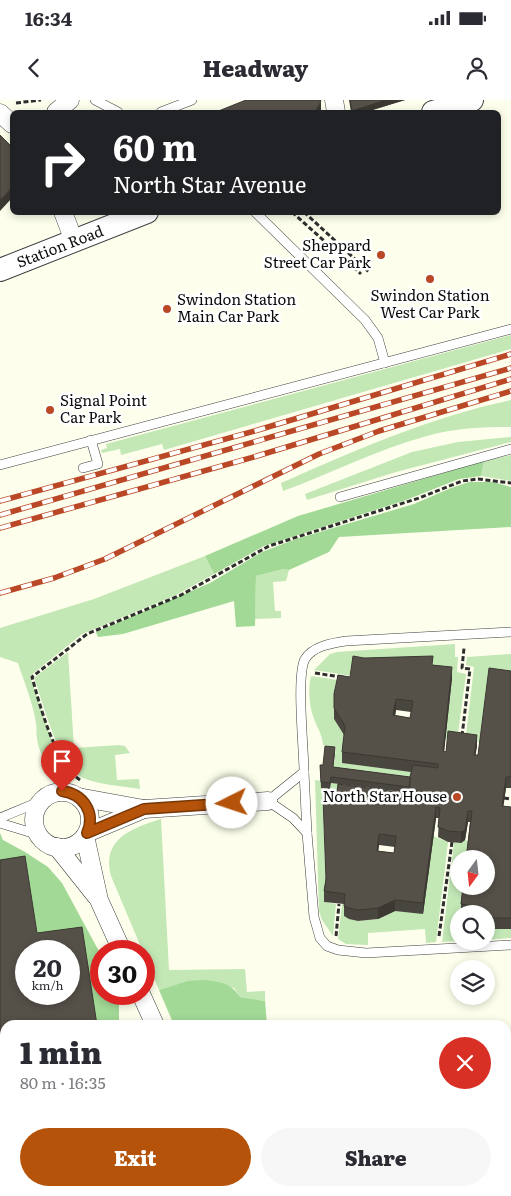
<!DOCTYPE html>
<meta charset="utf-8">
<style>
:root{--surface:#fff;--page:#f7f7f7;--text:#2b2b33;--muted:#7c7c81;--accent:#b45309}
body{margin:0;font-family:Literata,serif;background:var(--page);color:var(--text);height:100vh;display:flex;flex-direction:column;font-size:19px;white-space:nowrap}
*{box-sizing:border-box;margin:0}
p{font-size:16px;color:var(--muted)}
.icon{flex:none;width:28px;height:28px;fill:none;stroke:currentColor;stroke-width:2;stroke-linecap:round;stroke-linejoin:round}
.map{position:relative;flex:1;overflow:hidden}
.details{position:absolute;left:0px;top:920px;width:511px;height:176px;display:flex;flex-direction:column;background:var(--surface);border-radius:15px 15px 0 0;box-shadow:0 2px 8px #0003}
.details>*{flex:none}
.guide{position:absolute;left:10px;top:10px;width:491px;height:105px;border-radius:8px;box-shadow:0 2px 8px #0003;background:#202124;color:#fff;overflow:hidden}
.needle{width:32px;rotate:195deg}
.tools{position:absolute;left:450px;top:750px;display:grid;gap:10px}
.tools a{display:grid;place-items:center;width:45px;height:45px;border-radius:50%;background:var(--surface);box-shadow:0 2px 8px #0003;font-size:25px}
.speed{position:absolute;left:15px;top:840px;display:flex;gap:10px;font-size:25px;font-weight:700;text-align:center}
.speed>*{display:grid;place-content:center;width:65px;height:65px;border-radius:50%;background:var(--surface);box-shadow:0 2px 8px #0003;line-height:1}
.speed small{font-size:12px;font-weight:400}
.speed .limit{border:8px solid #d22;background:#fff;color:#111}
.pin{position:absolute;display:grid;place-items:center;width:42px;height:42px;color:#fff;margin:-51px -21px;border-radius:50% 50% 50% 0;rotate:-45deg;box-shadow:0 0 5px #0007}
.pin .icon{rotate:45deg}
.me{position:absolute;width:55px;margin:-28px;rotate:266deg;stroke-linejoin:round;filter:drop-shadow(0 0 4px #0008)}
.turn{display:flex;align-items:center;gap:18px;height:105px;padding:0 20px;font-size:22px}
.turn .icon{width:65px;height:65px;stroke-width:2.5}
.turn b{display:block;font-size:35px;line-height:42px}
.round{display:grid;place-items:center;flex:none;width:52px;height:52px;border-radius:26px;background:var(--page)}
.overview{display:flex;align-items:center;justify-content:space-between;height:85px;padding:0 20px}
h1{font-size:30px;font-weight:800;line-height:38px}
.primary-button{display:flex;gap:10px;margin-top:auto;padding:10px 20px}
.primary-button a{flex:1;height:58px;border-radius:30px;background:var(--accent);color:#fff;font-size:20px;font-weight:800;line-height:58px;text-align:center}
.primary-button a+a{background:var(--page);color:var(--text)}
.status{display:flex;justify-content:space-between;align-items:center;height:35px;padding:0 25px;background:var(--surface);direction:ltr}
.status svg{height:14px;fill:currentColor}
header{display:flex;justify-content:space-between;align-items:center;height:65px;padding:0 20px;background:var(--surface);font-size:22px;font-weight:800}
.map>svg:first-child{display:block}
.green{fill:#c3e8b6}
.forest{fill:#a2d996}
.pitch{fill:#d7f0c8}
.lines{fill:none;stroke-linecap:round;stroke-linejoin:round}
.service-casing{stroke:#3f3f3f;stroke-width:10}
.minor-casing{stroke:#3f3f3f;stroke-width:19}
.tertiary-casing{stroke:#3f3f3f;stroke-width:24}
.path{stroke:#2e2e2e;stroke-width:3;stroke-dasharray:5 2.5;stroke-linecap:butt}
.service{stroke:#fff;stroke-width:9}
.minor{stroke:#fff;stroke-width:18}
.tertiary{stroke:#fff;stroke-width:22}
.rail-casing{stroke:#ba4726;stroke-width:5.5}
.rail{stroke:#fff;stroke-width:4;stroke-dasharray:11;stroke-linecap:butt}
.wall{fill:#49463f;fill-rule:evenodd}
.shaded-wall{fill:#3c3933}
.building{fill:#555149;stroke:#3c3933;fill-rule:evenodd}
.route-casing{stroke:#753606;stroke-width:12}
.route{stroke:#b45309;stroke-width:9}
.poi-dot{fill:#ba4726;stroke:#fff;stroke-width:2}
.labels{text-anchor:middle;stroke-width:5;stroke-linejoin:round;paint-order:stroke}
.poi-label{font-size:15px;fill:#0c0c0c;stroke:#fff;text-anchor:end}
.street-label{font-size:15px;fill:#0c0c0c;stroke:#fff}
</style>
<div class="status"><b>16:34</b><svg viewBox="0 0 49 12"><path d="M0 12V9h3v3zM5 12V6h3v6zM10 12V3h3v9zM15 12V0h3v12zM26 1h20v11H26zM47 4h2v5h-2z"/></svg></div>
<header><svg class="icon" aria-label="back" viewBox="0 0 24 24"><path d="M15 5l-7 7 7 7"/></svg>Headway<svg class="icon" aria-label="person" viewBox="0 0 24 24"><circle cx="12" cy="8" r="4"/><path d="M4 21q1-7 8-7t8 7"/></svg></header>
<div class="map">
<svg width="511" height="1096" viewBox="0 0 511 1096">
<rect width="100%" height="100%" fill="#fdffec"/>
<g class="green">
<polygon points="511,235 511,249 164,350 162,344 121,355 120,349 102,353 101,350 107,348 106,344"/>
<path d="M511,300V327C483,327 454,328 427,336C377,349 331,374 283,391L281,383C355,350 431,317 511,300Z"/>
<polygon points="511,337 511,342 396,372 307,400 305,394 412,352 458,342"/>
<polygon points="511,355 511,381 481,376 484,361"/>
<path d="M205,456L214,474L174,496L82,534L30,576L53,644L74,680C54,674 40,660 37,639C36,634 37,628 36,623C33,603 24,582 18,563L0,557V528L94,499Z"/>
<polygon points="284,469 289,470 286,481 273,482 275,511 281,511 281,518 255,519 256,476"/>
<polygon points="455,544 455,557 458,557 457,572 466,574 458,634 453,639 445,638 452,578 352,576 314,570 330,554 337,552"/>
<path d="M68,552L74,648L119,645L125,646L130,653L115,655L117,680L139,679L140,689C122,686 100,685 83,678C59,668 43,602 34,578Z"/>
<polygon points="511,554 511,581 481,642 470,641 466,635 474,567 466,565 467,557"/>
<path d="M311,576L351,582L335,592L334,619L345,636L413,672L410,683L333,673L336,647L323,645C322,633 316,626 313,616C309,604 308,588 311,576Z"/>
<polygon points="315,680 322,681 321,688 330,689 331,683 409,693 410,700 336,709 323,708 326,791 324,802 336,804 333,836 322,820 319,811"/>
<path d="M161,719L169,870L245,869L247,892L265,891V901L240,897L234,888L187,881L159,890L111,776C101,740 131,728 161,719Z"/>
<polygon points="433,736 448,742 436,842 426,843 425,829 368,833 368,845 346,844 338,839 342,804 345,805 344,816 358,821 378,819 395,811"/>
<polygon points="465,740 469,741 467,759 459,759 459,786 464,786 461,814 459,814 459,841 442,842 454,743 461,743"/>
<polygon points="511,828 511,838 486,840 486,829"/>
<polygon points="511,1079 511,1096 482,1094 481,1091 506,1091 506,1080"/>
<polygon points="238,1091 295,1091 296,1096 239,1096"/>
</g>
<g class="forest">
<polygon points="484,361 481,376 459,379 406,400 264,446 214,474 205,456 298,416"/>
<polygon points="469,382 493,382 511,387 511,427 339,437 329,452 289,470 284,469 256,476 255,526 236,527 234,501 123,534 98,537 96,532 210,483 262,452 296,439 414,404 451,388"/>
<polygon points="0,733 3,740 25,752 48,767 62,783 101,855 101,894 119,894 119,925 96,925 82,838 37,844 0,771"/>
<path d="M204,880C220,882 230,882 240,897L265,901L267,925H174L159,890L187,881Z"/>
</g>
<g class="pitch">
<polygon points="511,967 511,1079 506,1080 506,968"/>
<polygon points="295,1091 406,1091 407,1096 296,1096"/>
</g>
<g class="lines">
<g class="service-casing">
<g id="service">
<polyline points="95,0 118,12"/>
<polyline points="161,12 192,0"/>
<polyline points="255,112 365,220 378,238 385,263"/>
<polyline points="0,365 511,229"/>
<polyline points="83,368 98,364 91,340"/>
<polyline points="340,397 511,349"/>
<path d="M511,532L346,541C332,543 313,546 305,559C296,575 304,650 304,672L268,701L293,718L307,733L314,817L320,838L327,846L338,850L366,853L511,845"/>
<polyline points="304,672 307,733"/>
<polyline points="0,718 41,701"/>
<polyline points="0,723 39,735"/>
</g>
</g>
<g class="minor-casing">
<g id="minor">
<polyline points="334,0 336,12"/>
<polyline points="56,12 70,0"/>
<polyline points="0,13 12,24"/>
<polyline points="63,112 74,141"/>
<circle cx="62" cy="720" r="28"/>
<polyline points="78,697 144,709 268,701"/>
<polyline points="87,733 144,709"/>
<polyline points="85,736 99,800 122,851"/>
<polyline points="57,747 96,796"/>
<polyline points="141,894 155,925"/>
<polyline points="0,1009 5,1009"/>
<polyline points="221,1091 223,1096"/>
</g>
</g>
<g class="tertiary-casing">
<g id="tertiary">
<polyline points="433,12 472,0"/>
<polyline points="0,170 147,112"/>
</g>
</g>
<g class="path">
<polyline points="16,3 41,0"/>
<polyline points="292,112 361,174"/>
<polyline points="304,112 369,172"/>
<polyline points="315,573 341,577"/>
<polyline points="462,636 470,569 462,568 464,548"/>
<path d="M80,680C55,663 40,606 32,577L87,534L181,495L269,446L419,398L462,381L478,379L511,383"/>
<polyline points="504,698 511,699"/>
<polyline points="336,836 339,804"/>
<polyline points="439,836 452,742"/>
<polyline points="412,1091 413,1096"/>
<polyline points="472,1091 473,1096"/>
<polyline points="199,1096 200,1091"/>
<polyline points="444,1096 464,1091"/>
</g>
<use href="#service" class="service"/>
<use href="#minor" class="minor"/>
<use href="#tertiary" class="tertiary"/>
<g class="rail-casing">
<g id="rail">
<polyline points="0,401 258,330 511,254"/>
<polyline points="0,415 511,268"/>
<polyline points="0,428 257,356 511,279"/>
<polyline points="0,493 54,478 105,459 319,354 379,331 511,291"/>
</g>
</g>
<use href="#rail" class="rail"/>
</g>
<g class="wall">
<polygon points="349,0 405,0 366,12 351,12"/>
<path d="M364,558L433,565L452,578L444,651L446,652L477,646L475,655H478L511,571V688H506L503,706L511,707V829H486V814H461V804L470,722H468L465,740L461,743L448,742L438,737L439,718H436L423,814L395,811L378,819L358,821L349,819L344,816V804L324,802V791L336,699L410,694V688L409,693L331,683L330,689L321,688L320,665H323L335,653L333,667L410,677L411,672L342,663V652L344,635L334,619V594L350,577ZM396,610L411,612L410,618L395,616ZM379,745L395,747L394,753L378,751Z"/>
<polygon points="0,760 5,925 5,965 0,966"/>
</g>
<g class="shaded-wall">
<polygon points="386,0 405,0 366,12 352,12 352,11"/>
<polygon points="321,1 321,11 320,12 315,12"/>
<polygon points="12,87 12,98 0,111 0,100"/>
<polygon points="452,567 452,578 443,662 443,651"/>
<polygon points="396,599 396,610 393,626 393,615"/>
<polygon points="477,635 477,646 474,665 474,655"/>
<polygon points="506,677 506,688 502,717 502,706"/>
<polygon points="436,707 436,718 423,814 423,803"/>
<polygon points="468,711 468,722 465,740 461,743 461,732"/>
<polygon points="379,734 379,745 377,761 377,751"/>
<polygon points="395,800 395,811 378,819 378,808"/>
</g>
<g class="building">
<polygon points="246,0 320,0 321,1 315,12 216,12"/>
<polygon points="350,0 386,0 352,11"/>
<polygon points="0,35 12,47 12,87 0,100"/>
<path d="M353,556L364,558L433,556L432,565L452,567L443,651L446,652L448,631L477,635L474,655H478L489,568L511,571V677H506L502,706L511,707V818H486V814H480L481,807L461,804L463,786H486V759H466L472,711H468L465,730L461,732L448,731L438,727L440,708L436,707L423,803L395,800L378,808L358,810L349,808L344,806L345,794L324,791L326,780L323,697L336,699L338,684L434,697L435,693L410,690V677L413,665L438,668V664L342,652L345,626L334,608V594L338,575L350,577ZM396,599L413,601L410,618L393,615ZM379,734L396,736L394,753L377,751Z"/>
<polygon points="325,646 335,647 333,667 410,677 409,687 331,677 330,683 321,682 320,665 323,665"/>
<path d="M25,756L37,833L82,827L97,925H5V955H0V760ZM26,851H69V894H26Z"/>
</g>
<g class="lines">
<g class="route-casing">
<path id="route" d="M62,691C83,694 96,712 87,733L144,709L232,703"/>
</g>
<use href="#route" class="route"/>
</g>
<g class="poi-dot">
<circle cx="381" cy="155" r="5"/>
<circle cx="430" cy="179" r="5"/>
<circle cx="167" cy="209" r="5"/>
<circle cx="50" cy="310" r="5"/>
<circle cx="457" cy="697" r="5"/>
</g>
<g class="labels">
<g class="poi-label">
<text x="371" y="151">Sheppard<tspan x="371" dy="17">Street Car Park</tspan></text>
<text x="430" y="201" text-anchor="middle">Swindon Station<tspan x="430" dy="17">West Car Park</tspan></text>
<text x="177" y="205" text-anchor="start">Swindon Station<tspan x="177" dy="17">Main Car Park</tspan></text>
<text x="60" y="306" text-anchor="start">Signal Point<tspan x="60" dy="17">Car Park</tspan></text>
<text x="447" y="702">North Star House</text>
</g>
<g class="street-label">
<text transform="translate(60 147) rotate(-21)" y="5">Station Road</text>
</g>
</g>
</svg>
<div class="tools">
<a><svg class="needle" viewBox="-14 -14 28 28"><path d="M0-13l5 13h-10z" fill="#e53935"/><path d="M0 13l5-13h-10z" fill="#7c7c81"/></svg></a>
<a><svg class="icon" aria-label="search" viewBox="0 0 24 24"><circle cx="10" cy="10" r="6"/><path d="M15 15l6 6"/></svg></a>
<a><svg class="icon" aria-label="layers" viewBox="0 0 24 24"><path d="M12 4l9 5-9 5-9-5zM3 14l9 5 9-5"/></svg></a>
</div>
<div class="speed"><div>20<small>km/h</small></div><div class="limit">30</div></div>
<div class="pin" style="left:62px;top:691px;background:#d93025"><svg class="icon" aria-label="arrive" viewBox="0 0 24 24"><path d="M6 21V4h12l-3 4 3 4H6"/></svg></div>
<svg class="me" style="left:232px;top:703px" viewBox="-20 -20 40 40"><circle r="19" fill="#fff"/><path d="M0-13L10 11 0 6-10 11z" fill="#b45309"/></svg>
<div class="guide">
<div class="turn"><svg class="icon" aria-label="right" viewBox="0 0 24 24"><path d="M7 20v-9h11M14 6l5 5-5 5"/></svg><div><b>60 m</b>North Star Avenue</div></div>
</div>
<section class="details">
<div class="overview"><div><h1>1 min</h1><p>80 m · 16:35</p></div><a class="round" style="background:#d93025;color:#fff"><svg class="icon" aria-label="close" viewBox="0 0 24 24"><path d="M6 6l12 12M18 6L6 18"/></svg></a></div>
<div class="primary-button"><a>Exit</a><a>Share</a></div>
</section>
</div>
